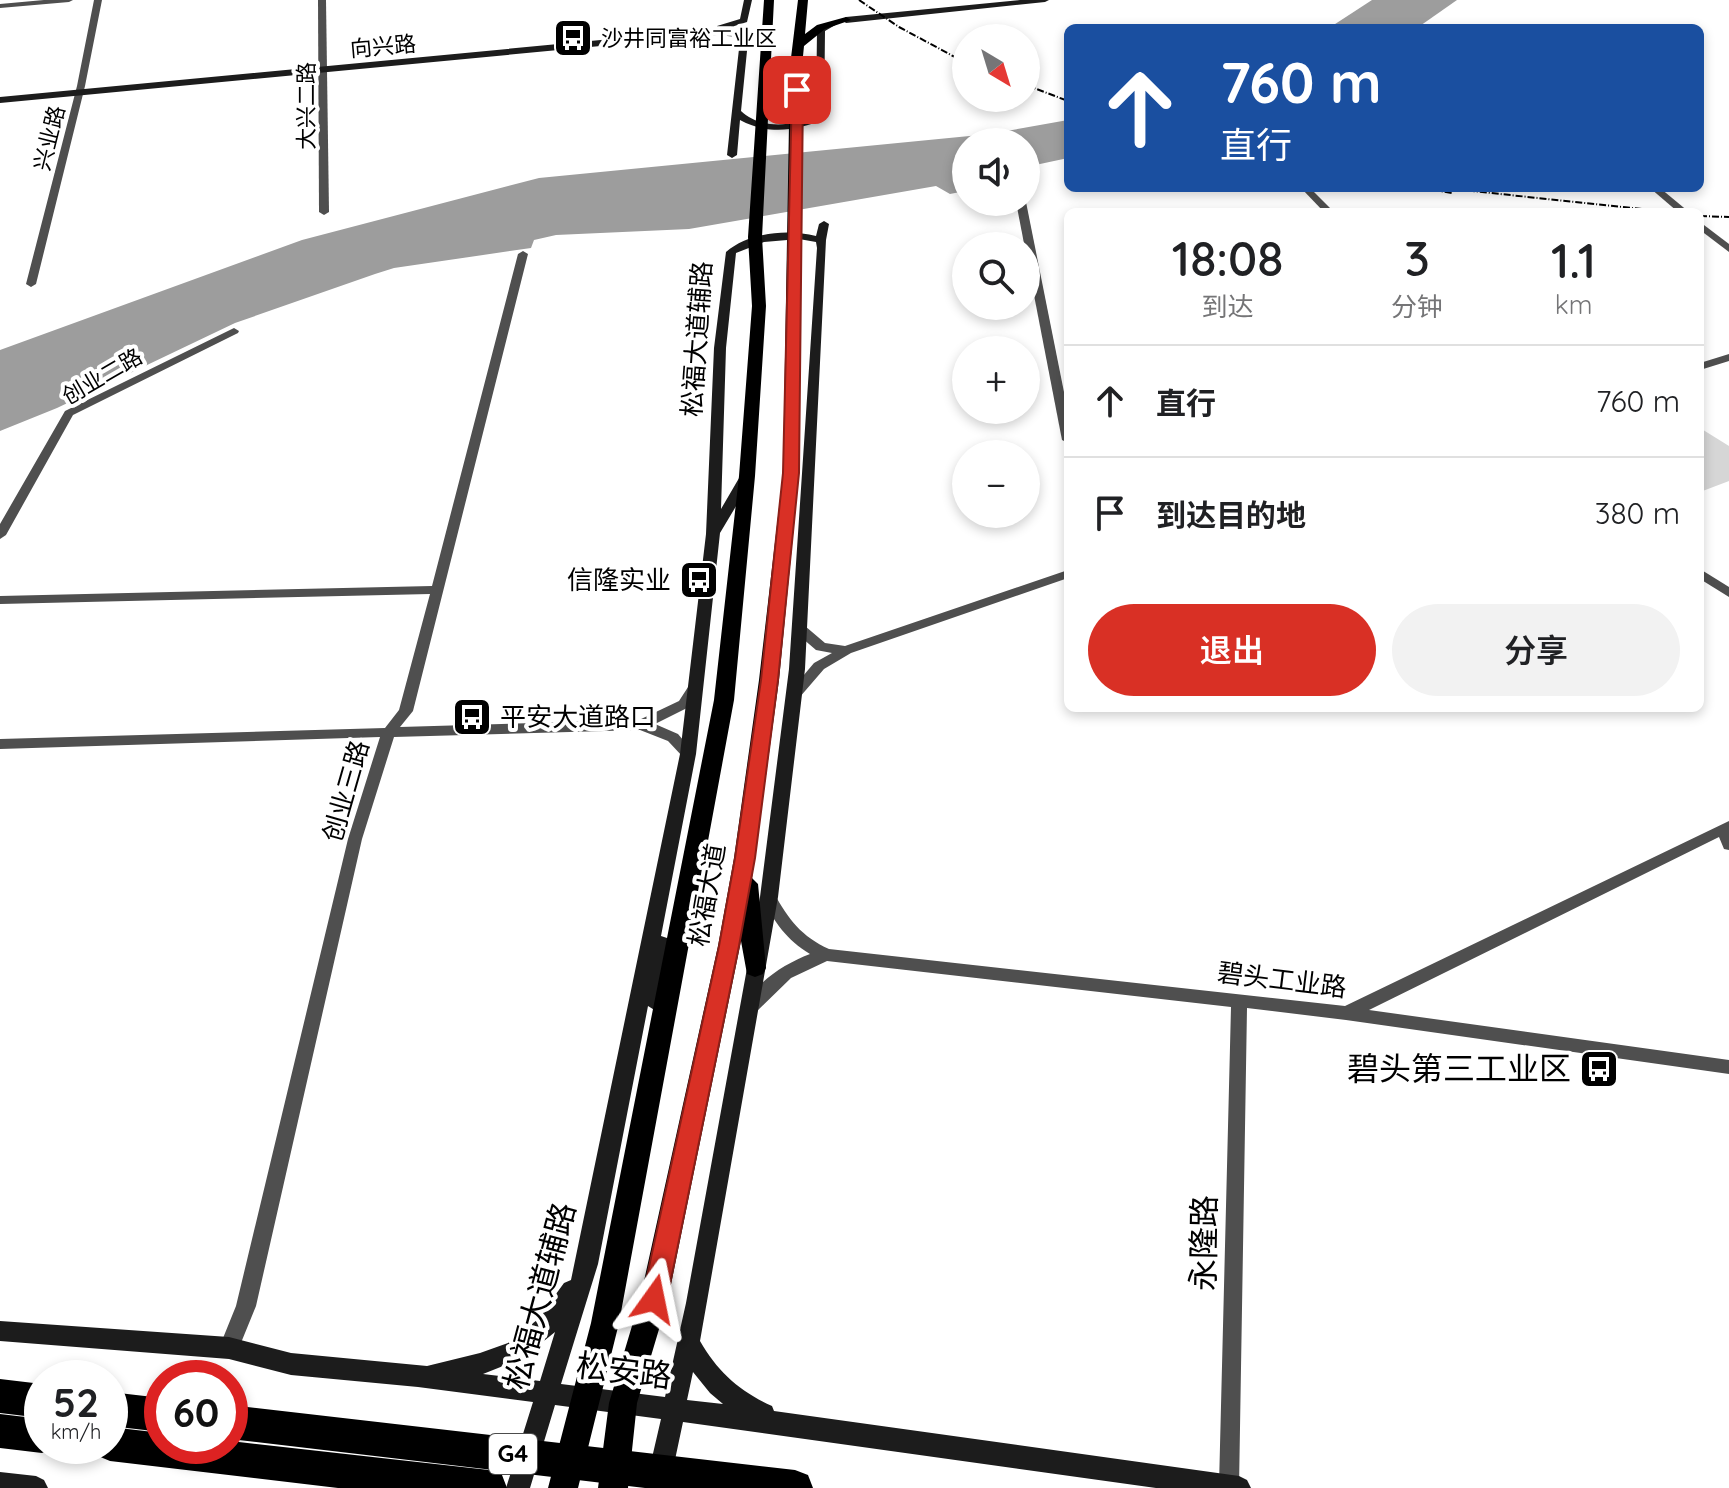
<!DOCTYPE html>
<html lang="zh">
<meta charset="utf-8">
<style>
:root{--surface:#fff;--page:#f2f2f2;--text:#202124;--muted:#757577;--line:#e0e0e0;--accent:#d93025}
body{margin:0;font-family:Quicksand,"Noto Sans SC",sans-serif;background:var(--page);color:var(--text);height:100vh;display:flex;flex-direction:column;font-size:30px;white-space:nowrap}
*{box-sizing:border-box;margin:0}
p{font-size:26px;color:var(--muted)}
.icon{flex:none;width:44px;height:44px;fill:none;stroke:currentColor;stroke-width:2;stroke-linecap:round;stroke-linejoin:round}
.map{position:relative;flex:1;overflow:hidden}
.details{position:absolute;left:1064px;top:208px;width:640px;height:504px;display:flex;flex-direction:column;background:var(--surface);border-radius:12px;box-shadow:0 4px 12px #0003}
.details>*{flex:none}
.top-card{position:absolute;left:1064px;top:24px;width:640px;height:168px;border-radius:12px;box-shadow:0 4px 12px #0003;background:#1a4fa0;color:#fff;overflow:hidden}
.needle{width:52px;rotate:142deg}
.fabs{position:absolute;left:952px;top:24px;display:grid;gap:16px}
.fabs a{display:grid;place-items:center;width:88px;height:88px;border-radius:50%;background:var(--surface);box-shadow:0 4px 12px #0003;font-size:40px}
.speed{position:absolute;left:24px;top:1360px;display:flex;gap:16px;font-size:40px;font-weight:700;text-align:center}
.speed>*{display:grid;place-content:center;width:104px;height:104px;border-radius:50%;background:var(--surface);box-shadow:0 4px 12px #0003;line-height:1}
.speed small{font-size:20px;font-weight:400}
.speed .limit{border:12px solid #d22;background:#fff;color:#111}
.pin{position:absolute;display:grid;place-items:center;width:68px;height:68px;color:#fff;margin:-34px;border-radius:16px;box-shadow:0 4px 12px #0006}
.me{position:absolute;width:88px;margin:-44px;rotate:12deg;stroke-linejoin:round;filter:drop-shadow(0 0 6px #0008)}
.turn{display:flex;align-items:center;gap:28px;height:168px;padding:0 24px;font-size:36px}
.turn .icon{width:104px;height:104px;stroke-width:2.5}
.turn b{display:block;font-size:56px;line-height:68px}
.eta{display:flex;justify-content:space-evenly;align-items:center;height:136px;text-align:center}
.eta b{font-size:48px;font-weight:600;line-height:56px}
.cta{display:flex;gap:16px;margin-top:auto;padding:16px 24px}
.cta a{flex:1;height:92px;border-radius:48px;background:var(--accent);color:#fff;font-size:32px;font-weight:600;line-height:92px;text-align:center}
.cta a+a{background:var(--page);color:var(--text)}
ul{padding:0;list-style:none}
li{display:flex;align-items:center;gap:24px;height:112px;padding:0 24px;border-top:2px solid var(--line)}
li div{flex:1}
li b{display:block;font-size:30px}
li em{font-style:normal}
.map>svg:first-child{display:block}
.green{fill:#d6d6d6}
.water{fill:#9d9d9d}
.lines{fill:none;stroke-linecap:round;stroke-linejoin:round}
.street{fill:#4f4f4f;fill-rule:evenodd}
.secondary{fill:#1c1c1c;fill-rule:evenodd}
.primary{fill:#000;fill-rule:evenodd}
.highway{fill:#000;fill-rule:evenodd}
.rail{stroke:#000;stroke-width:2;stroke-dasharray:7 2 1 2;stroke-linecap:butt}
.route{fill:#d93025;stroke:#8d1f18;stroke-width:2}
.labels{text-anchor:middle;stroke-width:8;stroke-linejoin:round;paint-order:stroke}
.far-poi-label{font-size:22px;fill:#000;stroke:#fff;text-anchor:start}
.far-street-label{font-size:22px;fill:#000;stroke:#fff}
.shield{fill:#fff;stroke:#4c4c4c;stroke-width:2}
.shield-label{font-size:24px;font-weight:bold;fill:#000}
.street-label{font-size:26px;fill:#000;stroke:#fff}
.poi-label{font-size:26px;fill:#000;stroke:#fff;text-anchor:end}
.near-poi-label{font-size:32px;fill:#000;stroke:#fff;text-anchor:end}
.near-street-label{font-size:32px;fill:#000;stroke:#fff}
</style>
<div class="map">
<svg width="1729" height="1488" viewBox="0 0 1729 1488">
<rect width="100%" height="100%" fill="#fff"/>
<polygon class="green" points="1700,428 1729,446 1729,481 1700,492"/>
<g class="water">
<polygon points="1372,0 1457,0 1417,28 1329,28"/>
<polygon points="1068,120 1068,158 1026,167 1026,142 966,142 966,180 958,182 960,192 950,194 936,186 689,229 556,235 534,240 531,248 394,268 375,274 235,323 57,408 0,431 0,350 302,240 539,178 990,134"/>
</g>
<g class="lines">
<g class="street">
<polygon points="44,0 73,0 69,2 0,8 0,4"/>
<polygon points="94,0 102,0 85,86 36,284 31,287 26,284 77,86"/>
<polygon points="318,0 326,0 329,212 324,215 319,212"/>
<polygon points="1301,188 1310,188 1334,212 1324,212"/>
<polygon points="1650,188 1660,188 1689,212 1678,212"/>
<polygon points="1016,202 1026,202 1068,412 1068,443 1062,440"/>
<polygon points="1700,222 1729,244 1729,252 1700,230"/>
<polygon points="523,251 528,254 413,711 400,727 639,720 679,701 690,684 695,683 702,687 689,707 655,724 678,734 695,754 693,757 683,757 668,741 640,730 394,737 362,839 256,1306 236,1355 229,1357 222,1355 219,1348 236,1306 348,839 380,737 0,749 0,739 385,728 399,710 430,594 0,604 0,596 432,586 518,254"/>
<polygon points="234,328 239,331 238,333 73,415 6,535 0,539 0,524 65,411"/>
<polygon points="1729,354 1729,361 1700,370 1700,363"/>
<polygon points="1700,569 1729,587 1729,597 1700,579"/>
<polygon points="1068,570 1068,578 851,653 824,669 799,698 794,699 787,695 814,663 832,653 816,650 795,632 794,629 795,626 805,626 825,643 845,646"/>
<path d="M1729,821V850L1724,849L1719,837L1369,1010L1729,1060V1074L1346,1020L1247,1008L1239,1488H1219V1486L1231,1007L827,961L791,978L757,1011L751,1013L745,1011L743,1006C758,981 784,964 810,954C786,940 774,921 761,897L764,893H774C788,919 802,937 829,949L1345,1006Z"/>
</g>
<g class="secondary">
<path d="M744,0H752L747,22L722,30L749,34L769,49L762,51L748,41L741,111C761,130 793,126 816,116L817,30L830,22L837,24L825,31L824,119C797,131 767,135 740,120L737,155L732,158L727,155L740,40L738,37L717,35L0,103V97L717,29V26L740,19Z"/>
<polygon points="1020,0 1049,0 1045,2 846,23 842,20 846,17"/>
<path d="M824,221L829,224L826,240L805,669L778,897L700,1341C718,1372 739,1391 772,1406L774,1411L1239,1476L1247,1480L1251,1488H1156L683,1422L669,1488H645L661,1419L555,1405L530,1488H506L533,1402L418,1387L291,1375L229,1359L0,1341V1321L229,1337L291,1353L427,1366L480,1353L508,1343L537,1320L564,1283L571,1280L680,754L706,534L714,348L726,252C749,232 788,229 816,236L819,224ZM799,239L816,242L817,248L789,669L760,897L686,1303L665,1397L561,1384L598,1264L648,1006L656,1011L663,1009L665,1004L670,943L667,938L661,936L696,754L720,533L754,476L747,472L742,473L721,509L726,348L736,253L764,242ZM555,1332L540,1381L483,1374L523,1358ZM693,1372L710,1393L723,1404L687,1400Z"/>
<polygon points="0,1472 36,1476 44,1480 48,1488 0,1488"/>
</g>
<g class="primary">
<polygon points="764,0 774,0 762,237 766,306 755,476 734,700 619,1323 578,1488 548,1488 591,1323 714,700 739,476 752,306 748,237"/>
<polygon points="798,0 808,0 805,34 817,25 846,17 851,20 825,29 804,46 802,66 799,473 779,680 752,878 758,884 766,968 763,974 755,977 747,974 741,941 668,1299 637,1403 628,1488 598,1488 609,1403 640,1299 718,946 734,858 759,680 783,473 790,66"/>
</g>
<g class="highway">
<polygon points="0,1379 42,1384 42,1418 0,1413"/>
<polygon points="110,1392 162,1398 162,1432 110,1426"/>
<polygon points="230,1405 795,1470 808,1475 813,1488 645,1488 230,1439"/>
<polygon points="0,1414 42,1419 42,1446 54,1448 42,1453 0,1448"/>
<polygon points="110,1427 162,1433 162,1446 230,1446 230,1441 489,1470 502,1475 507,1488 338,1488 110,1461 98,1456 93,1446 110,1446"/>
</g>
<g class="rail">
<polyline points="859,0 899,27 966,63"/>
<polyline points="1026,85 1068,101"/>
<polyline points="1421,188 1452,193"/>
<polyline points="1444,188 1669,212"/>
<polyline points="1700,216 1729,217"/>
</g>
</g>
<polygon class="route" points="797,87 803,90 799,473 778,680 755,858 739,946 667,1299 663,1307 654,1310 645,1307 642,1299 719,946 735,858 761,680 783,473 792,90"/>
<defs>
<g id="bus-square" transform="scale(2)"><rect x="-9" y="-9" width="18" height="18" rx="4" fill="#000" stroke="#fff"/><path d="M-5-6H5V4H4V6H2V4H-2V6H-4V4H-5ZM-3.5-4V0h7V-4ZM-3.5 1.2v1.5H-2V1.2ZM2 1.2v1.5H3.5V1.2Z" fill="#fff"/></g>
</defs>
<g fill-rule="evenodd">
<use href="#bus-square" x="573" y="38"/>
<use href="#bus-square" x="699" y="580"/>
<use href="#bus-square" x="472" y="717"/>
<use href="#bus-square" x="1599" y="1069"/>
</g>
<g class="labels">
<g class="far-poi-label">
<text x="601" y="46">沙井同富裕工业区</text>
</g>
<g class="far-street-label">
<text transform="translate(383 46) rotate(-5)" y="8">向兴路</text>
<text transform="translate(306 106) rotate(-90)" y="8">大兴二路</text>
<text transform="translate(49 138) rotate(-76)" y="8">兴业路</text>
<text transform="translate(102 376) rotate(-30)" y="8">创业二路</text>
</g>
<rect class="shield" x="489" y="1434" width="48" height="40" rx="6"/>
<g class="shield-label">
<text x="513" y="1462">G4</text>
</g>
<g class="street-label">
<text transform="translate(697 339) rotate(-86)" y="9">松福大道辅路</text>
<text transform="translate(346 791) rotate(-74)" y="9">创业三路</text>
<text transform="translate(707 895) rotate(-80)" y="9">松福大道</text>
<text transform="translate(1282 980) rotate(7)" y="9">碧头工业路</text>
</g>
<g class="poi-label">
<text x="671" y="589">信隆实业</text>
<text x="500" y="726" text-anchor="start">平安大道路口</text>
</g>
<g class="near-poi-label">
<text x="1571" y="1080">碧头第三工业区</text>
</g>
<g class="near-street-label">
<text transform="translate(1204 1243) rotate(-89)" y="11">永隆路</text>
<text transform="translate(540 1296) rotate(-75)" y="11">松福大道辅路</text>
<text transform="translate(624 1371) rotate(7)" y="11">松安路</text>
</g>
</g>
</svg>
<div class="fabs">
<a><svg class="needle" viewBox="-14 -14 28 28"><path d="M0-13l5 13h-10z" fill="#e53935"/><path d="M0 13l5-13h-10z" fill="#757577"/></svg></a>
<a><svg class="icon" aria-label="sound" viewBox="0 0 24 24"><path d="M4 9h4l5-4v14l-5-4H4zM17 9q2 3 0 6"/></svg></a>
<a><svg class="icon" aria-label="search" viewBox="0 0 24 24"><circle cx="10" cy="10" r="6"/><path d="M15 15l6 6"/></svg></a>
<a>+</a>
<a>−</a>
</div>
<div class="speed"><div>52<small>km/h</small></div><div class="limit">60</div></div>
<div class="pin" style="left:797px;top:90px;background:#d93025"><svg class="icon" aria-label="arrive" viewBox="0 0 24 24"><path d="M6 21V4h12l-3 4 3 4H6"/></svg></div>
<svg class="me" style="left:654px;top:1299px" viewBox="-20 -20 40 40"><path d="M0-17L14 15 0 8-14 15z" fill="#d93025" stroke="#fff" stroke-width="4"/></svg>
<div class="top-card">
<div class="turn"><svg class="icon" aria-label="ahead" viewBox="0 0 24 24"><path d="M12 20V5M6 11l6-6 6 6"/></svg><div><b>760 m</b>直行</div></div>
</div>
<section class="details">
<div class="eta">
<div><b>18:08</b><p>到达</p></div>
<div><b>3</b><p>分钟</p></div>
<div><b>1.1</b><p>km</p></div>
</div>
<ul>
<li><svg class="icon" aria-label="ahead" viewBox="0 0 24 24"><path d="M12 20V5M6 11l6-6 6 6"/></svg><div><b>直行</b></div><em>760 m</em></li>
<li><svg class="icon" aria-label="arrive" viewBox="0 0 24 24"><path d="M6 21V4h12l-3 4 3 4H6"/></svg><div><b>到达目的地</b></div><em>380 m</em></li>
</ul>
<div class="cta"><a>退出</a><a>分享</a></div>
</section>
</div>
